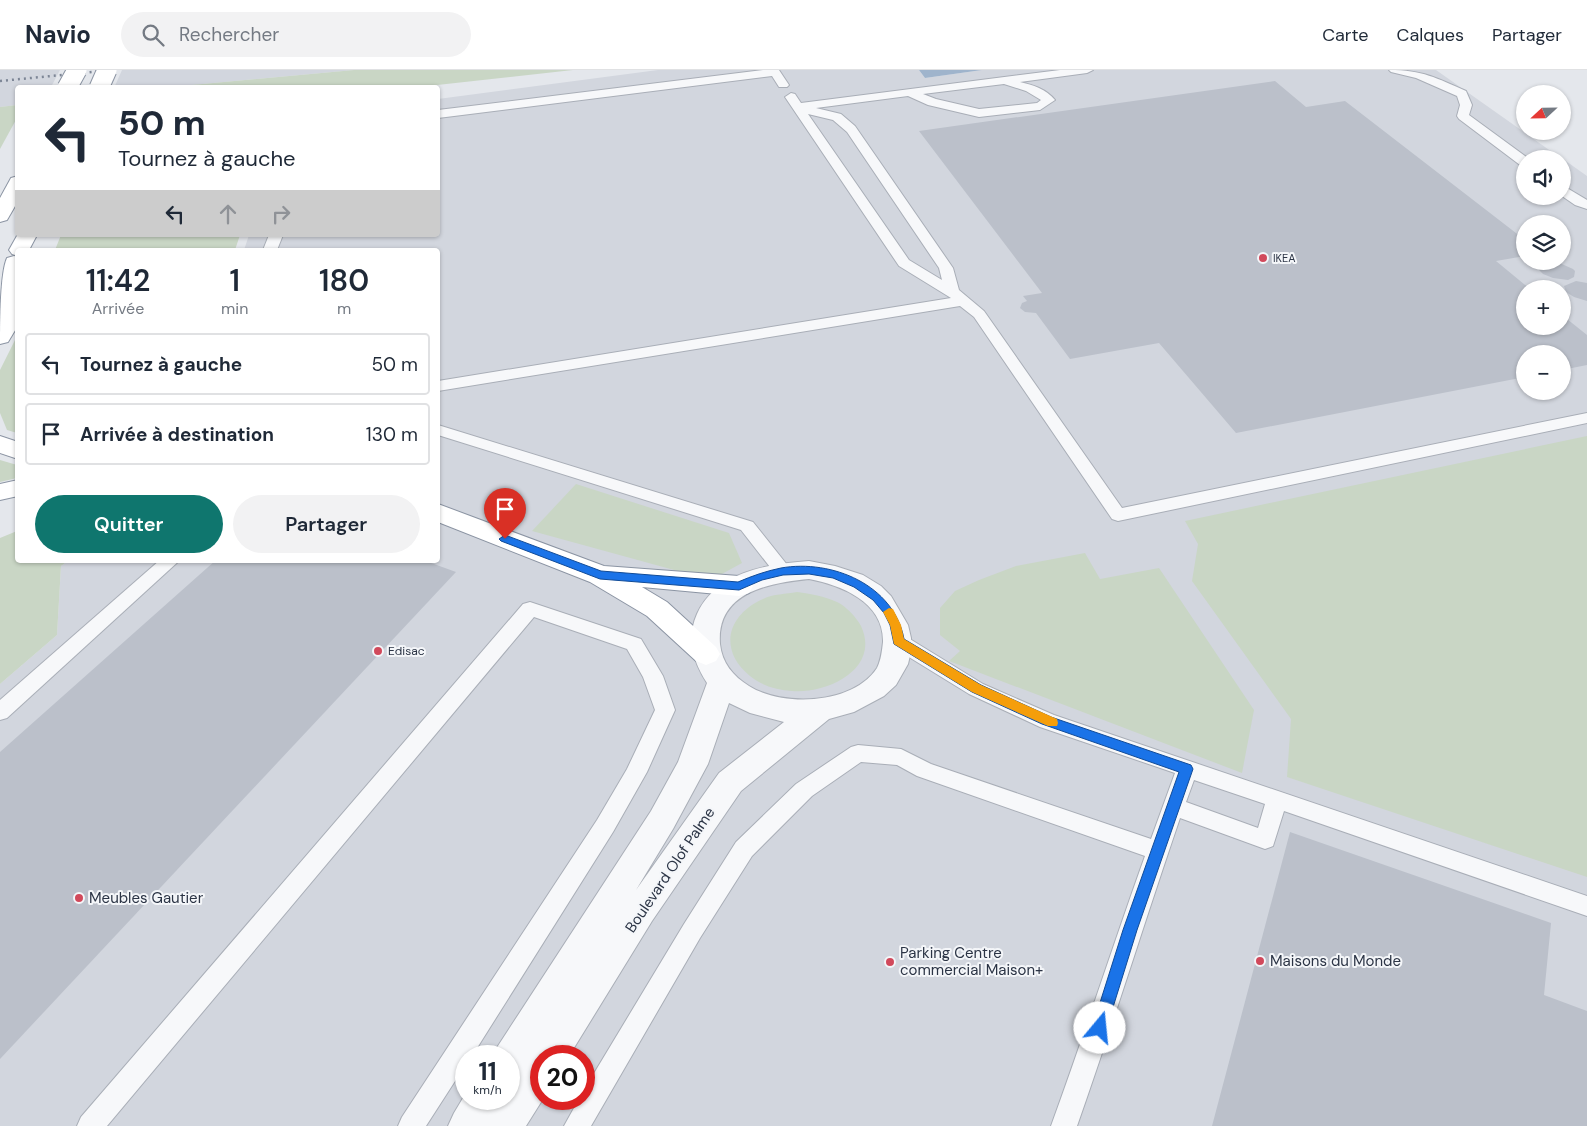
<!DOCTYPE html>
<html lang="fr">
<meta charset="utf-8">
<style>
:root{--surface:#fff;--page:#f2f2f3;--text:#1f2937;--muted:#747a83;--line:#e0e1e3;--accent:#0f766e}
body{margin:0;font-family:"DM Sans",sans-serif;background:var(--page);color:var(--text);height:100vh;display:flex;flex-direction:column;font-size:19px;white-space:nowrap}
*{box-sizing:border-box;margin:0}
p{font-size:16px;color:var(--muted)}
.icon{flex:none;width:28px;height:28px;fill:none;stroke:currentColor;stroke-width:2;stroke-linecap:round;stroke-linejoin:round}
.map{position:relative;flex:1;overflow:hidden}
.sheet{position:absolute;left:15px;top:178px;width:425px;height:315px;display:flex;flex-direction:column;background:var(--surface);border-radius:5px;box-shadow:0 1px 4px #0004}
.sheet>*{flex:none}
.banner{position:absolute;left:15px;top:15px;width:425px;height:152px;border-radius:5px;box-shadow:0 1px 4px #0004;background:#fff;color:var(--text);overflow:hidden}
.needle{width:32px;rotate:248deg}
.buttons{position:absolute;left:1516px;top:15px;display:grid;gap:10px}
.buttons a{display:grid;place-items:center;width:55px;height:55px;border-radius:50%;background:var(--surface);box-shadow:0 1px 4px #0004;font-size:25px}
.speed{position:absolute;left:455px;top:975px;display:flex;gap:10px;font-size:25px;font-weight:700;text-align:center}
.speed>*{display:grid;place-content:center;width:65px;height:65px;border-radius:50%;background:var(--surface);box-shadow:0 1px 4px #0004;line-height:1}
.speed small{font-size:12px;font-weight:400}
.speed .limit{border:8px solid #d22;background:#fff;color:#111}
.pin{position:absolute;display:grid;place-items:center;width:42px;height:42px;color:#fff;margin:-51px -21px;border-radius:50% 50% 50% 0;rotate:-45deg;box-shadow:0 0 5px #0007}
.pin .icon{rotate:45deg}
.me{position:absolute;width:55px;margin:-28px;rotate:17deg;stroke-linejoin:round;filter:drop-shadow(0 0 4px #0008)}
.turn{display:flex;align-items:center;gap:18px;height:105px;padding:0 20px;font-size:22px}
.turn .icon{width:65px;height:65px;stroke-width:2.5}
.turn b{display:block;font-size:35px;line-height:42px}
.lanes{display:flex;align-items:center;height:48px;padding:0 20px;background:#0003;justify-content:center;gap:25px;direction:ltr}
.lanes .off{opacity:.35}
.eta{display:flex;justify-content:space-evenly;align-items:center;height:85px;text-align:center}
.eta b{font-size:30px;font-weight:600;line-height:35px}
.cta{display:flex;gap:10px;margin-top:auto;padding:10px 20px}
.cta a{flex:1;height:58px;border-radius:30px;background:var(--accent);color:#fff;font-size:20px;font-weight:600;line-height:58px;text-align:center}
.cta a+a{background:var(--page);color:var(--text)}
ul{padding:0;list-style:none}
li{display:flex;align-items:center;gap:15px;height:62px;margin:0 10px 8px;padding:0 10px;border:2px solid var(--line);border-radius:5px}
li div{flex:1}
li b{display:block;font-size:19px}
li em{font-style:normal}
header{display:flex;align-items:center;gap:30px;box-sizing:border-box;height:70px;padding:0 25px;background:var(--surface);border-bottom:1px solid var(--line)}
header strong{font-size:24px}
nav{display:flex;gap:28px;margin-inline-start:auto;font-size:18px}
.search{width:350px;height:45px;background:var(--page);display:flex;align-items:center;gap:12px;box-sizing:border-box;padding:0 18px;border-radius:28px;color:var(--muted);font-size:19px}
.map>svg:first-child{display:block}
.built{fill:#d2d6de;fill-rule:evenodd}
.green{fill:#c9d6c5}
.water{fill:#9fb4cc}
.building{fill:#bbc0ca}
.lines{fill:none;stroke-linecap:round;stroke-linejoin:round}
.service-casing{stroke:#a9aeb7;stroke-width:2}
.tertiary-casing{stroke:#a9aeb7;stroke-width:2}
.trunk-casing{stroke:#8b94a3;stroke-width:2}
.service{fill:#f7f8fa;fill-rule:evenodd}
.tertiary{fill:#f7f8fa;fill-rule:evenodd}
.trunk{fill:#fff;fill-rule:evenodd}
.rail{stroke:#7d8696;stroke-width:2.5;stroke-dasharray:2 4;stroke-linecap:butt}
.trunk-bridge-casing{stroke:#8b94a3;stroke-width:21;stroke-linecap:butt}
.trunk-bridge{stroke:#fff;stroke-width:19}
.route{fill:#1a73e8;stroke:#114b97}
.slow{fill:#f59e0b}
.poi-dot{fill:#d1495b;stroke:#f4f6f9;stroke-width:2}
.labels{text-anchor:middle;stroke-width:4;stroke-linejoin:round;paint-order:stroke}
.far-poi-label{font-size:11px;fill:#2b3445;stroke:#f4f6f9;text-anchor:start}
.poi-label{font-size:12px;fill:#2b3445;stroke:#f4f6f9;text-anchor:start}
.near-street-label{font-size:15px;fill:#2b3445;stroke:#f4f6f9}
.near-poi-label{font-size:15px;fill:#2b3445;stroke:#f4f6f9;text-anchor:start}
</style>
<header>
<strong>Navio</strong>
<div class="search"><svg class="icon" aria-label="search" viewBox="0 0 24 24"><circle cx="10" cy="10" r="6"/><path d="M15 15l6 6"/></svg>Rechercher</div>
<nav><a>Carte</a><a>Calques</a><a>Partager</a></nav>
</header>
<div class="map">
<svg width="1587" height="1056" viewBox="0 0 1587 1056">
<rect width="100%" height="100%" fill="#e4e7ec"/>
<g class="built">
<polygon points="0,0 60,0 51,17 18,18 17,35 0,37"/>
<polygon points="122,0 354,0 170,17 114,18"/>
<path d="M658,0H919L925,8L982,0H1436L1562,89H1525V126H1562L1563,89L1587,106V1056H0V614L57,565L61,496L69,490H438V180H244L249,165H438V29ZM1525,154H1562V191H1525ZM1525,219H1562V256H1525ZM1525,284H1562V321H1525ZM466,986H509V1029H466ZM541,986H584V1029H541Z"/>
</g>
<g class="green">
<polygon points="354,0 573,0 410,18 170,17"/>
<polygon points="17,35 17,48 0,79 0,37"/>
<polygon points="61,165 240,165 235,180 55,180"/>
<polygon points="17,266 17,363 7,360 0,343 0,300"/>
<polygon points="1587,366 1587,807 1287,707 1291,649 1192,511 1198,474 1185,451"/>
<polygon points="0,390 17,395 17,408 0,412"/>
<polygon points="576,414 729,463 742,493 720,505 685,503 532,461"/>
<polygon points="17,461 18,490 69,490 61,496 57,565 0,614 0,468"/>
<polygon points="1085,483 1100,509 1159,498 1254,640 1242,703 949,591 960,581 940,565 940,538 955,521 979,510 1016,496"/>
<path d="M797,522C811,524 824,526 837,532C847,537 856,547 861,556C881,599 827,624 792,621C777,620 762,616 750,606C718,580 727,545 763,529C773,524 786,524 797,522Z"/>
</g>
<polygon class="water" points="919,0 982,0 925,8"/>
<g class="building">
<polygon points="1275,11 1306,37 1345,31 1525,170 1525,186 1496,191 1530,219 1525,219 1525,256 1562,256 1562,245 1587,265 1587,295 1562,300 1562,284 1525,284 1525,307 1236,363 1159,273 1070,289 1036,243 1025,242 1020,238 1022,233 1027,231 1023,226 1042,223 919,61"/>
<polygon points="1555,191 1573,199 1575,201 1574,207 1568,210 1553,208 1543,204 1538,199 1539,194 1542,193"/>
<polygon points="1576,211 1587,213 1587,231 1574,227 1566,222 1564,216"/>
<polygon points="216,490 423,490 456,502 0,989 0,682"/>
<polygon points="1290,762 1551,853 1544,925 1587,941 1587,1056 1212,1056"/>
</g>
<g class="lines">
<g class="service-casing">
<g id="service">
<polygon points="763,0 779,0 789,15 787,17 779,17 772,6 438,48 438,40"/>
<path d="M1060,0H1093L1087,3L1020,12C1033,15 1046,19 1055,30L1040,40L979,47L928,35L908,26L816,38L841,44L855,56L953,198L959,220L984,241L1122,438L1587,343V353L1118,451L1112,449L974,247L960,236L438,321V311L951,228L899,196L785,27L791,23L795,24L801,33ZM1004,14L1026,21L1041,30L1037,33L979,39L936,29L923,24ZM808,44L833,50L847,62L939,198L942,210L909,190Z"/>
<path d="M1389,0C1423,0 1436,8 1466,21L1472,35L1469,45L1529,89H1525V96L1520,95L1459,49L1457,46L1460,35L1457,26L1416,8L1391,2Z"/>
<polygon points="1562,115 1587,130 1587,139 1575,135 1562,126"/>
<polygon points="269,165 283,165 277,180 263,180"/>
<polygon points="438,355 753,452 792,501 789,506 783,507 777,506 741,460 438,365"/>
<polygon points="160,490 180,490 7,648 0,650 0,630"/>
<polygon points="530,532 641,569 663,606 675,640 647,702 613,762 472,986 466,986 466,994 426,1056 398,1056 402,1047 597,750 627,699 655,640 643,607 627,579 534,547 107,1056 77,1056 81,1047 523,534"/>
<path d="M898,564L905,566L983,614L1054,645L1587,826V846L1284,741L1273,776L1265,779L1180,748C1145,850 1113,954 1077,1056H1051C1084,966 1113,875 1145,786L917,706L897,695L861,692L812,726L752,786L700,868L591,1056H564L579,1029H584V1020L684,854L736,772L796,714L851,677L858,675L901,679L931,694L1151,769L1175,703L1040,657L969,624L891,576L888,571L891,566ZM1194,710L1265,734L1258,758L1186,732Z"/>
</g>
</g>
<g class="tertiary-casing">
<path id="tertiary" d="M809,491L835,496L863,505L881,516L891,526L908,555L911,568V581L908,594L896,615L884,626L854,642L829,649L741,721L652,851L569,986H541V1029H543L526,1056H448L454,1043L466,1023V1029H509V1015L515,1006L509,1008V986H493L496,979L651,741L678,692L707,613C693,591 686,569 697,544C716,502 767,494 809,491ZM809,509C841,515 884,532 883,572C882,581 881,590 877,598C853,635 782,637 749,616C733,606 722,593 720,574C716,522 769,513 809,509ZM729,633L750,643L784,652L719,703L636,820L673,759L708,694Z"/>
</g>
<g class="trunk-casing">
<g id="trunk">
<polygon points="18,106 18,131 7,150 0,152 0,128 11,108"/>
<polygon points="18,164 37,165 29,180 18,180 18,186 12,184 9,180"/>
<path d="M14,186L18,187L17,257L8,272L0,274C0,254 0,203 7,188Z"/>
<polygon points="0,366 18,372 18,389 0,383"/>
<polygon points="18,410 18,426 0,430 0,414"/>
<polygon points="438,434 604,496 739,506 749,509 753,516 749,523 739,526 642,517 667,532 716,577 720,584 716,591 706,595 696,591 647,546 590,512 438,452"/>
</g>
</g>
<use href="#service" class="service"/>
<use href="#tertiary" class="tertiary"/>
<use href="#trunk" class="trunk"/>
<polyline class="rail" points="0,11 113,0"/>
<g class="trunk-bridge-casing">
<g id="trunk-bridge">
<polyline points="67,18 77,0"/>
<polyline points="99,18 107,0"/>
</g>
</g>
<use href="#trunk-bridge" class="trunk-bridge"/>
</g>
<path class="route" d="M505,465L601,501L738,512C752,506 766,501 781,498C832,489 894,515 904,569L981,615L1051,647L1191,695L1193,699L1137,860L1105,963L1100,965L1094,963L1092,958L1123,860L1179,702L1042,654L972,622L894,574L890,555L884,543L873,530L854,517L833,508L809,504L783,505L762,510L739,520L600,509L501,471L499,469Z"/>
<polygon class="slow" points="889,538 893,539 901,555 904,569 981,615 1057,649 1058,653 1057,656 1048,656 972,622 894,574 890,555 883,542"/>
<g class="poi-dot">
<circle cx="1263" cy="188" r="5"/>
<circle cx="378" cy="581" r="5"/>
<circle cx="79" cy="828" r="5"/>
<circle cx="1260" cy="891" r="5"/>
<circle cx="890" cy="892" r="5"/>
</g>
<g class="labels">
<g class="far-poi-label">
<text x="1273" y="192">IKEA</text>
</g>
<g class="poi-label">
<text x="388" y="585">Edisac</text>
</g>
<g class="near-street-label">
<text transform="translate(670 800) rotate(-56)" y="5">Boulevard Olof Palme</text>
</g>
<g class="near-poi-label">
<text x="89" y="833">Meubles Gautier</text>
<text x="900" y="888">Parking Centre<tspan x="900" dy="17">commercial Maison+</tspan></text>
<text x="1270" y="896">Maisons du Monde</text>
</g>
</g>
</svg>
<div class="buttons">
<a><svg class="needle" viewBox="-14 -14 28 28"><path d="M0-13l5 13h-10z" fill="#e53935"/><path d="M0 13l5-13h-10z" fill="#747a83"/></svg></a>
<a><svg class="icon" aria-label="sound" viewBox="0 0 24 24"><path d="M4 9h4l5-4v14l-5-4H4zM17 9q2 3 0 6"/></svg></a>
<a><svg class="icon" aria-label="layers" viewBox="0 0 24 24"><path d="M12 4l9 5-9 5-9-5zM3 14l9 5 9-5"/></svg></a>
<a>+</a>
<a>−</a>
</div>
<div class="speed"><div>11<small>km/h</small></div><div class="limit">20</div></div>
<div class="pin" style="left:505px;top:469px;background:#d93025"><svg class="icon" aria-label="arrive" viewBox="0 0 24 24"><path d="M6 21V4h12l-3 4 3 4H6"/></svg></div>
<svg class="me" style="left:1100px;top:958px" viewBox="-20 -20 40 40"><circle r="19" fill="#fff"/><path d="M0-13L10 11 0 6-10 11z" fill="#1a73e8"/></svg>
<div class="banner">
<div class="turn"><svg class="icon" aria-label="left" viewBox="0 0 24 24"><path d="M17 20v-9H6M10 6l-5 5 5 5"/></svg><div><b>50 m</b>Tournez à gauche</div></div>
<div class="lanes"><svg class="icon" aria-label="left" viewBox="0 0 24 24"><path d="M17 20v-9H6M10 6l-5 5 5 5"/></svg><svg class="icon off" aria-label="ahead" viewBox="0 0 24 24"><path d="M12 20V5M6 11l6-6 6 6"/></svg><svg class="icon off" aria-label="right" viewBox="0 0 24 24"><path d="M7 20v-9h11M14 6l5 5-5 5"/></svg></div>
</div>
<section class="sheet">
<div class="eta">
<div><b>11:42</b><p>Arrivée</p></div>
<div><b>1</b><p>min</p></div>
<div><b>180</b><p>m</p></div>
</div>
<ul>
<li><svg class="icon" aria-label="left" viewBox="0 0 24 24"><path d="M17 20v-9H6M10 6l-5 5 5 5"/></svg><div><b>Tournez à gauche</b></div><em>50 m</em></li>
<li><svg class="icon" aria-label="arrive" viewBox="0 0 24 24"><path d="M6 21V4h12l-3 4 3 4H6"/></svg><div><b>Arrivée à destination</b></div><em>130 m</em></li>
</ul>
<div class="cta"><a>Quitter</a><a>Partager</a></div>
</section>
</div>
